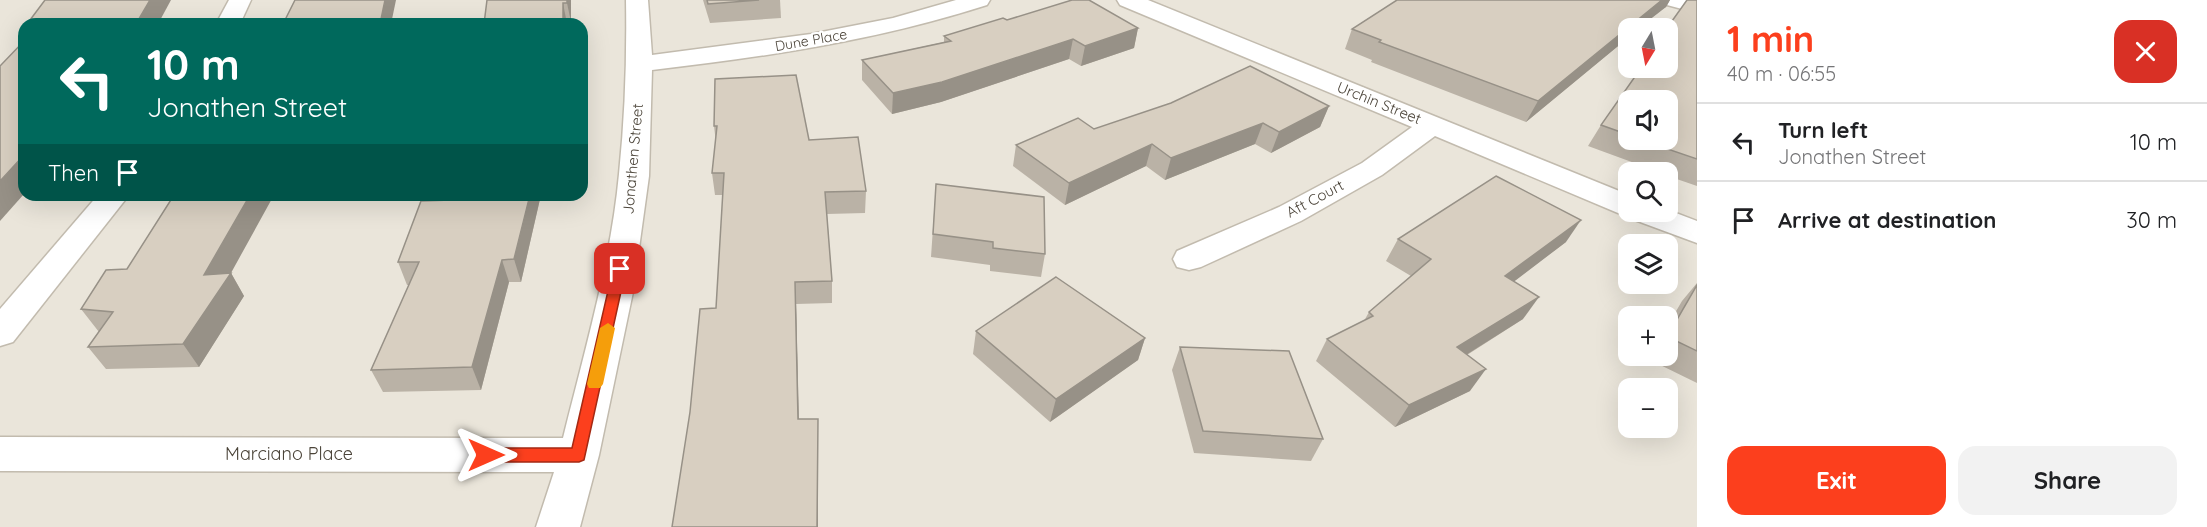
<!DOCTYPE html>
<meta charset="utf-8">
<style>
:root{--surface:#fff;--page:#f2f2f2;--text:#202124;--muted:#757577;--line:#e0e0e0;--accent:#fc3f1d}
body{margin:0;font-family:Quicksand,sans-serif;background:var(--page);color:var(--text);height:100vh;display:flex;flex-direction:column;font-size:22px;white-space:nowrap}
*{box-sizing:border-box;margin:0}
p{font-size:20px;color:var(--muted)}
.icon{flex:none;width:33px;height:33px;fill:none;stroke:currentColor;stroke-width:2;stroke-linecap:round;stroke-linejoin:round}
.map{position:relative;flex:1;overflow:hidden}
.side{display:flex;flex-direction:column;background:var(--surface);width:510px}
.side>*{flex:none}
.guide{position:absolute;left:18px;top:18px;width:570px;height:183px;border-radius:18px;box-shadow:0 6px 24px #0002;background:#00695c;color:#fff;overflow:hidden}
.needle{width:39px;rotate:190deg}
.fabs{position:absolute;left:1618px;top:18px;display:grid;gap:12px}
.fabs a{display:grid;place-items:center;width:60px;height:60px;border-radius:12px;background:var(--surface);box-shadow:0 6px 24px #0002;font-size:30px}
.pin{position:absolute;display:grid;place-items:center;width:51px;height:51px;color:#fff;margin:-26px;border-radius:12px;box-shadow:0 3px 9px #0006}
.me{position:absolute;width:66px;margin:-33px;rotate:90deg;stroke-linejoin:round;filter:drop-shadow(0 0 4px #0008)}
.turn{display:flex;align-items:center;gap:21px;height:126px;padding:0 30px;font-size:27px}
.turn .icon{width:78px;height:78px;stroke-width:2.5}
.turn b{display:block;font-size:42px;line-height:51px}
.then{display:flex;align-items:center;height:57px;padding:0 30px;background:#0003;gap:12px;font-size:22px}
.round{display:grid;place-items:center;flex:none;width:63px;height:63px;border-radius:18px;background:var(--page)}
.headline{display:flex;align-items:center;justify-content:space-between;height:102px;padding:0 30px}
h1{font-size:36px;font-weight:800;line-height:45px;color:var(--accent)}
.cta{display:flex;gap:12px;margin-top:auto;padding:12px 30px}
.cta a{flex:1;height:69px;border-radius:18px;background:var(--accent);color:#fff;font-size:24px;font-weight:800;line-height:69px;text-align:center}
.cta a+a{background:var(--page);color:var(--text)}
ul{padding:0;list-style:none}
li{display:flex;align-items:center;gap:18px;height:78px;padding:0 30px;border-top:2px solid var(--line)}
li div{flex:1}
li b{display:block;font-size:22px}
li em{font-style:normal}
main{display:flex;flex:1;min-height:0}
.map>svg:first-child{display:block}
.residential{fill:#eae5da;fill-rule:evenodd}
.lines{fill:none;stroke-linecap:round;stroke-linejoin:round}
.street-casing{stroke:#c2bbae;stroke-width:3}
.street{fill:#fff;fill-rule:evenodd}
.wall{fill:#bab2a6;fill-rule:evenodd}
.shaded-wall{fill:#979187}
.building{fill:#d8cfc1;stroke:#979187;stroke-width:1.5}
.route{fill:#fc3f1d;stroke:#a42913;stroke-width:1.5}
.slow{fill:#f59e0b}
.labels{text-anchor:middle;stroke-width:4.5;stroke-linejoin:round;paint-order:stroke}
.far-street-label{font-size:14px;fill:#4b4439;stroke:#fff}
.street-label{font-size:15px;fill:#4b4439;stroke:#fff}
.near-street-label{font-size:18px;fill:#4b4439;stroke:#fff}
</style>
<main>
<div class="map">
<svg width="1697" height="527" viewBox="0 0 1697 527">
<rect width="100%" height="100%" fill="#f6f3ec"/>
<path class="residential" d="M0,0H1697V527H0ZM24,24H582V195H24ZM1629,28H1668V68H1629ZM1629,100H1668V140H1629ZM1629,172H1668V212H1629ZM1629,244H1668V284H1629ZM1629,316H1668V356H1629ZM1629,388H1668V428H1629Z"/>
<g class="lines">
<g class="street-casing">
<g id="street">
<polygon points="229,0 251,0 240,24 216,24"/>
<path d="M626,0H648L652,55L811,34L893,18L956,0H990L987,5C878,40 766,57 652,70L649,176L633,292L599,455L580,527H536L554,472L0,471V437L563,438C584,353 611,261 619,174C625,116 627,58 626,0Z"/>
<polygon points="1117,0 1148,0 1629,195 1629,212 1668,210 1697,221 1697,243 1632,219 1630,215 1618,213 1435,136 1382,175 1301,221 1201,267 1189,270 1177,267 1173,259 1177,251 1279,207 1362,163 1412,127 1120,5"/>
<polygon points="1664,0 1697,0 1697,13 1667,5"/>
<polygon points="98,195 129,195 13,342 0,346 0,309"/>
</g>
</g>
<use href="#street" class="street"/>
</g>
<g class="wall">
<polygon points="487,0 571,0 571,22 567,22 567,24 484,24"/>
<polygon points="703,0 780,0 781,18 710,23"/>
<polygon points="1397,0 1670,0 1666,7 1629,28 1629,37 1526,122 1371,62 1372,60 1345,49 1352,29"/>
<path d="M1697,0V186L1668,176V172H1659L1588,146L1601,125ZM1629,100L1668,140H1629Z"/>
<polygon points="1007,20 1138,28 1134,48 1081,66 1069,59 941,102 892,114 862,80 862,60 944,42 944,36"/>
<polygon points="715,79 809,140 866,191 865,213 827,214 832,281 832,303 796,304 799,419 818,441 818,527 672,527 716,308 723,195 715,195 712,173 716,143 714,126"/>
<polygon points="1329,106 1320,127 1271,153 1255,144 1165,180 1146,166 1065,205 1013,166 1016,145 1094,129"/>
<polygon points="936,184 1045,254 1041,277 990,271 990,265 931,257"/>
<polygon points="452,195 544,195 543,198 540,199 521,282 509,282 481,390 383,392 371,370 409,285 407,285 398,262 451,200"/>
<polygon points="1398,239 1566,242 1514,281 1523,319 1467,355 1470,391 1395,427 1316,361 1327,339 1364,321 1369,312 1411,276 1386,261"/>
<polygon points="127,269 231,273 244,296 199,367 106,369 88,347 99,332 81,309"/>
<polygon points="1697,283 1697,383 1648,359 1650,356 1668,356 1668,325 1682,301"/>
<polygon points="976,331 1145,338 1138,360 1050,422 973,354"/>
<polygon points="1180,347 1323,439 1311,461 1194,453 1172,370"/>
</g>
<g class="shaded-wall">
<polygon points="150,0 171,0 158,24 136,24"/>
<polygon points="385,0 396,0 391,24 380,24"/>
<polygon points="567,0 571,0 571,22 567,3"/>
<polygon points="1662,0 1670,0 1666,7 1639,28 1629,28 1629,37 1526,122 1538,101"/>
<polygon points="563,3 567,24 563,24"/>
<polygon points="1138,28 1134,48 1081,66 1085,46"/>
<polygon points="1073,39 1069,59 941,102 892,114 893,93"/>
<polygon points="1329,106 1320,127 1271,153 1279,132"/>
<polygon points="1263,123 1255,144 1165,180 1171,158"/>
<polygon points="1152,144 1146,166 1065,205 1069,183"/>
<polygon points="24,155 24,194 0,221 0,181"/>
<polygon points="250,195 274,195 231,273 244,296 199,367 183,344 204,275"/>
<polygon points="530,195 539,195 540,199 521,282 514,259"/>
<polygon points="1581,220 1566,242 1491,299 1505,276"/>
<polygon points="502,260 509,282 481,390 472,367"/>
<polygon points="795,282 796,304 799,441 798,419"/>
<polygon points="1539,297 1523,319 1442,370 1457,347"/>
<polygon points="1145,338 1138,360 1050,422 1056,399"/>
<polygon points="1486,369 1470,391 1395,427 1409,405"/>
<polygon points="818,419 818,527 817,527"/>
</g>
<g class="building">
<polygon points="45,0 150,0 136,24 27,24"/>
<polygon points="295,0 385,0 380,24 283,24"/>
<polygon points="487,0 567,0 567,3 563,3 563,24 484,24"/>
<polygon points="707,0 759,0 708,4"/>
<polygon points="1072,0 1089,0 1138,28 1085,46 1073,39 942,82 893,93 862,60 951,41 944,36 1003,18 1007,20"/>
<polygon points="1397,0 1662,0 1538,101 1379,42 1381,40 1352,29"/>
<polygon points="1687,0 1697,0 1697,159 1641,140 1668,140 1668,100 1629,100 1629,135 1601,125 1641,68 1668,68 1667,28"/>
<polygon points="24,41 24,155 0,181 0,66"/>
<polygon points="1250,66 1329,106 1279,132 1263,123 1171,158 1152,144 1069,183 1016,145 1078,118 1094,129 1171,103"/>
<polygon points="796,75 809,140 858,137 866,191 825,192 832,281 795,282 798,419 818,419 817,527 672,527 690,412 700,309 716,308 724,173 712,173 717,126 714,126 715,79"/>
<polygon points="1496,176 1581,220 1505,276 1539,297 1457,347 1486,369 1409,405 1327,339 1373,316 1369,312 1431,259 1398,239"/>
<polygon points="936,184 1044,197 1045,254 993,248 993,242 933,234"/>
<polygon points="174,195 250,195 204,275 231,273 183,344 88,347 113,312 81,309 106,270 127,269"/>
<polygon points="452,195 530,195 514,259 502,260 472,367 371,370 419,262 398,262 421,201 451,200"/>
<polygon points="1056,277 1145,338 1056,399 976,331"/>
<polygon points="1697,285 1697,351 1668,337 1668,335"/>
<polygon points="1180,347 1289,351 1323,439 1203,431"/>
</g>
<polygon class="route" points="620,264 626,269 584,460 579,462 486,462 480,460 478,455 480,450 486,448 572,448 613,269"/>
<polygon class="slow" points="608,323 615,328 603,384 600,388 589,388 587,384 600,328"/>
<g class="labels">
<g class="far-street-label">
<text transform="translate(811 40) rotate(-10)" y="5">Dune Place</text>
</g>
<g class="street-label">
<text transform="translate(1379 103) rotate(22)" y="5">Urchin Street</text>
<text transform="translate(633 159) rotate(-85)" y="5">Jonathen Street</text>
<text transform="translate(1315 199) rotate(-28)" y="5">Aft Court</text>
</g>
<g class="near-street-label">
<text x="289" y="460">Marciano Place</text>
</g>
</g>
</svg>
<div class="fabs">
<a><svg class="needle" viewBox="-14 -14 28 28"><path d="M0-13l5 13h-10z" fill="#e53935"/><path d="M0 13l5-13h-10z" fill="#757577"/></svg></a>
<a><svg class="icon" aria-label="sound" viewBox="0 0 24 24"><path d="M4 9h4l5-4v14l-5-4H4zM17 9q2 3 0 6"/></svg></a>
<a><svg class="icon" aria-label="search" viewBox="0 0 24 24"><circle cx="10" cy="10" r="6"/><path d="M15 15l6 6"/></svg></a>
<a><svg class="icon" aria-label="layers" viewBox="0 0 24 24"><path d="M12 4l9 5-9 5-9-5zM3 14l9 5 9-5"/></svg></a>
<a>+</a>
<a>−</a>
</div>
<div class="pin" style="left:620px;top:269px;background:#d93025"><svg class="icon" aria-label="arrive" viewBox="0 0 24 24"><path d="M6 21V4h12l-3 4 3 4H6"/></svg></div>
<svg class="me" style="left:486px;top:455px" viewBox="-20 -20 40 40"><path d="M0-17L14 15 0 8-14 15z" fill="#fc3f1d" stroke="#fff" stroke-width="4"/></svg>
<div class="guide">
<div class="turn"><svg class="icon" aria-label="left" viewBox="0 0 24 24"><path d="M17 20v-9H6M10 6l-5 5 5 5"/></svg><div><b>10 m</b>Jonathen Street</div></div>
<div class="then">Then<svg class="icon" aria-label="arrive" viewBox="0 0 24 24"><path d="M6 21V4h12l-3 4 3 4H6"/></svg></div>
</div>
</div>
<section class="side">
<div class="headline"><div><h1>1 min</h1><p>40 m · 06:55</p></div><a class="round" style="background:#d93025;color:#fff"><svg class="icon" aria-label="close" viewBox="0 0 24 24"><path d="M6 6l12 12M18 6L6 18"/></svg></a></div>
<ul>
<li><svg class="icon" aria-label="left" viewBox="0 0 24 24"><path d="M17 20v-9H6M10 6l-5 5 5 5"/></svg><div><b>Turn left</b><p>Jonathen Street</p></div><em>10 m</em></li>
<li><svg class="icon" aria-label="arrive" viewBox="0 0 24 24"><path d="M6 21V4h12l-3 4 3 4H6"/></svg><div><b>Arrive at destination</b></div><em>30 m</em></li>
</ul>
<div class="cta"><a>Exit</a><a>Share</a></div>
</section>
</main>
